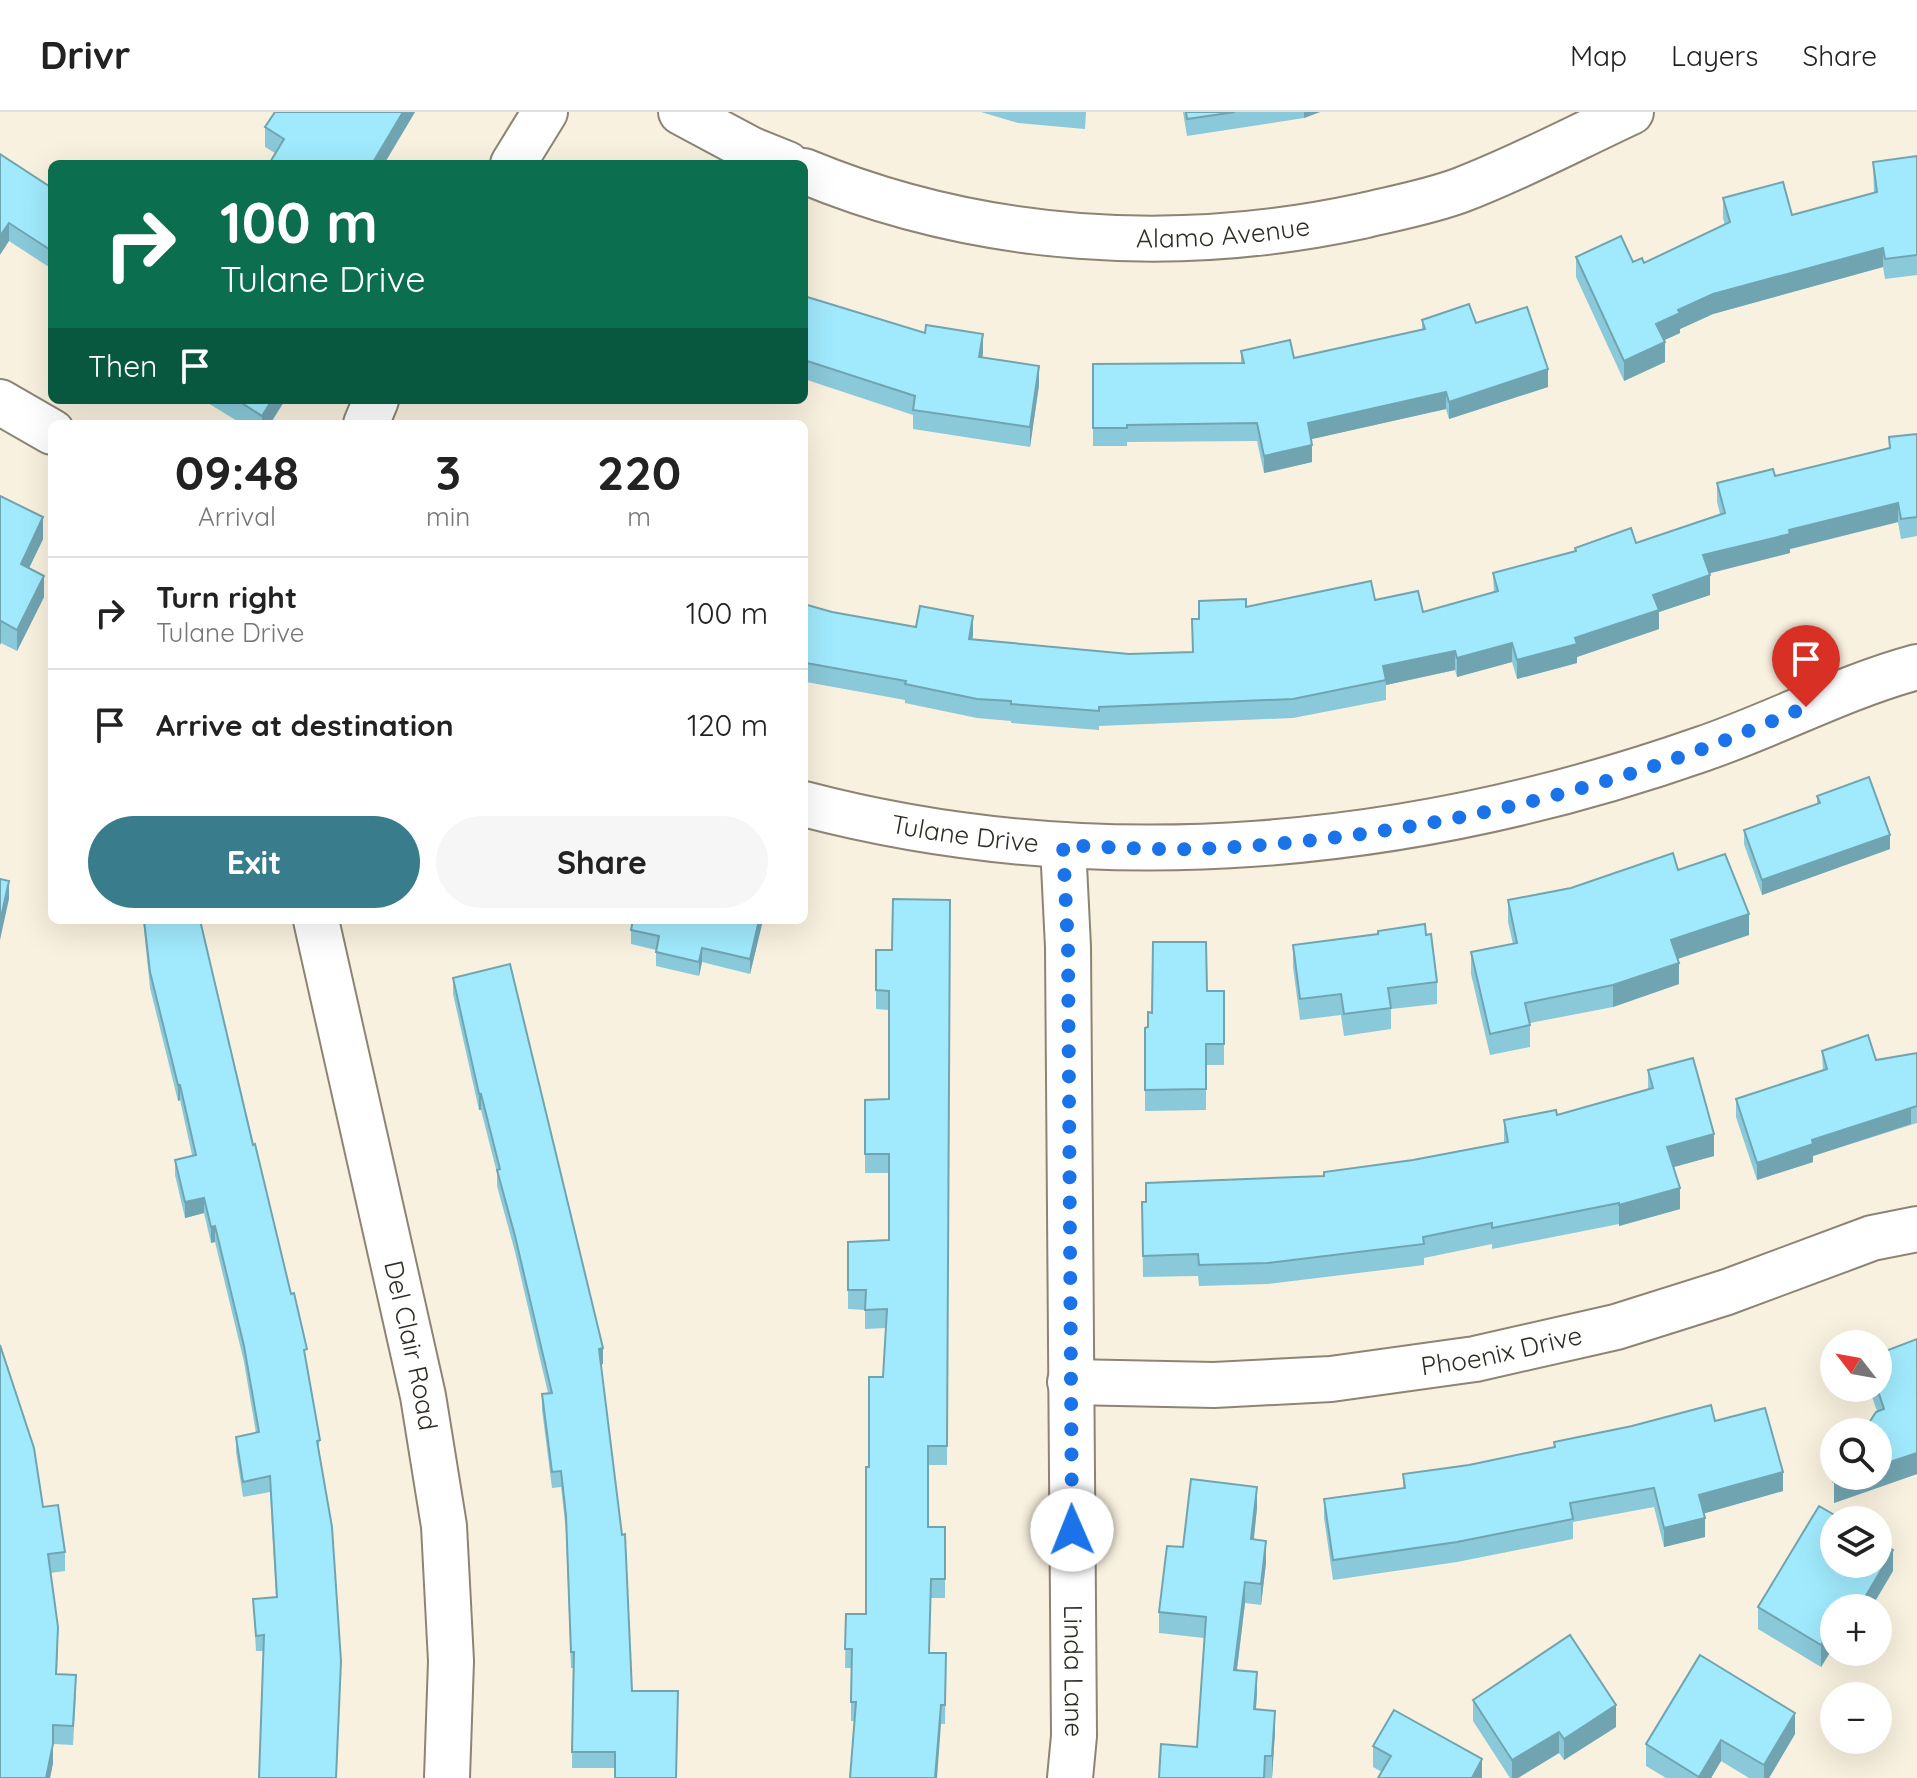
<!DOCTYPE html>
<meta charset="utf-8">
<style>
:root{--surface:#fff;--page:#f6f6f6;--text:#222;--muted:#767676;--line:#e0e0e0;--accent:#397c8c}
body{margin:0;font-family:Quicksand,sans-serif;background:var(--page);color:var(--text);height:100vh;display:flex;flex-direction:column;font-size:30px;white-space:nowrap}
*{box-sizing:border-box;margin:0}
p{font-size:26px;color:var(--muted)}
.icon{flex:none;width:44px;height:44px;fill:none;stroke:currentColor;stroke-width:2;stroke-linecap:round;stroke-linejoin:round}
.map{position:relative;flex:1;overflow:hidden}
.details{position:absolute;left:48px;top:308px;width:760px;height:504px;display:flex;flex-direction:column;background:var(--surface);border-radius:12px;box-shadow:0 8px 32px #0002}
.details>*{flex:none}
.guide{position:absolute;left:48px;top:48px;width:760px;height:244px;border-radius:12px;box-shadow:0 8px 32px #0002;background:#0b6e4f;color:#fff;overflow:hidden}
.needle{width:52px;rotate:301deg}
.fabs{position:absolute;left:1820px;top:1218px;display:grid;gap:16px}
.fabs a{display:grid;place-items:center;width:72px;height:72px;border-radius:50%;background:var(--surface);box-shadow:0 8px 32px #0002;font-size:40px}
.pin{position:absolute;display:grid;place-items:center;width:68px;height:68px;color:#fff;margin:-82px -34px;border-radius:50% 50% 50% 0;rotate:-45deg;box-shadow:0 0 8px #0007}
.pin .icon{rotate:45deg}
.me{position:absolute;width:88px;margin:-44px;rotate:359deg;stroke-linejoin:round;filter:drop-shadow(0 0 6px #0008)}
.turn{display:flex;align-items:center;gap:28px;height:168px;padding:0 40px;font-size:36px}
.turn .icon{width:104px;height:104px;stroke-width:2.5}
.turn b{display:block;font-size:56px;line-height:68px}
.then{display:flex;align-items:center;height:76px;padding:0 40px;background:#0003;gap:16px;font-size:30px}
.eta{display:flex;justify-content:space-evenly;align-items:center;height:136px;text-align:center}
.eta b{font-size:48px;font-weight:800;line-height:56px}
.primary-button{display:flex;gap:16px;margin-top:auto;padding:16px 40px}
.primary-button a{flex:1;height:92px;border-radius:48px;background:var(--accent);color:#fff;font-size:32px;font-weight:800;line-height:92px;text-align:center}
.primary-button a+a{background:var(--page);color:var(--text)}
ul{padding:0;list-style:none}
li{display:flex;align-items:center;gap:24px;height:112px;padding:0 40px;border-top:2px solid var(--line)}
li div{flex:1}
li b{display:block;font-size:30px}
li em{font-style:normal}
header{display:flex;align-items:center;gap:48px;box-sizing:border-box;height:112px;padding:0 40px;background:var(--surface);border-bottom:2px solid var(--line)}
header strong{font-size:38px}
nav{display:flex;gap:44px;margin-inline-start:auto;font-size:28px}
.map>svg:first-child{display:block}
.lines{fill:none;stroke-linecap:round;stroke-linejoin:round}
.minor-casing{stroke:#8c8575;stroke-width:48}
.minor{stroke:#fff;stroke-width:44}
.wall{fill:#8ac9da}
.shaded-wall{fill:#71a4b1}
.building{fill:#a1eafd;stroke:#71a4b1;stroke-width:2}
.route{stroke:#1a73e8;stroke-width:14;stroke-dasharray:0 25.2}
.labels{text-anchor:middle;stroke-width:8;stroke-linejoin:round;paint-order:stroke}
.street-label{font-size:26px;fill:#2f2c26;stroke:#fff}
</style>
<header>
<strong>Drivr</strong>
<nav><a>Map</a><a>Layers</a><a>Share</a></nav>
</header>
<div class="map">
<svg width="1917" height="1666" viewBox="0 0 1917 1666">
<rect width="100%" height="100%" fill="#f9f1df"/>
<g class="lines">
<g class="minor-casing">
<g id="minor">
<polyline points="681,0 750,37 787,52"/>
<polyline points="513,52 545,0"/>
<path id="s1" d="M804,59C980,132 1176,144 1362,104C1395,96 1429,90 1461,78C1519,56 1575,26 1631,0"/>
<polyline points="0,290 52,320"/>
<polyline points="366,312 376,288"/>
<path id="s2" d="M804,692C1102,770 1414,738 1702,637C1775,612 1843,575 1917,555"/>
<path id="s3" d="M1063,733L1068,835L1074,1624L1070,1666"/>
<path id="s4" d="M316,808L423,1284L444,1414L451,1549L447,1666"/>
<path id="s5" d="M1070,1270L1214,1273L1331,1267L1475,1247L1616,1215L1727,1180L1872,1126L1917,1117"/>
</g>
</g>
<use href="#minor" class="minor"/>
</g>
<g class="wall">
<polygon points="415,0 384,52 269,52 275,41 265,35 265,15"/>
<polygon points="981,0 1086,0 1085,17 1018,11"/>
<polygon points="1183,0 1320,0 1304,6 1187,24"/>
<polygon points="0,42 52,76 52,157 9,129"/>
<polygon points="1917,44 1917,163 1885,167 1883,155 1713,202 1680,217 1680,221 1664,228 1665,250 1624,269 1576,165 1576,145 1644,151 1725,113 1723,106 1723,86 1792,103 1874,81 1873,50"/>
<polygon points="804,184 983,241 982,245 1039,273 1030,335 913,317 913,303 804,267"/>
<polygon points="1422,208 1476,211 1548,275 1449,307 1446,297 1311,327 1312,350 1264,361 1257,329 1127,330 1127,334 1093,334 1093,252 1241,251 1241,239 1294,246 1422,217"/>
<polygon points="203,288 285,288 270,312 242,312"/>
<polygon points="1917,322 1917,424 1901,427 1898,410 1790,437 1790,441 1709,461 1710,483 1659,500 1659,517 1577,545 1577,551 1517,567 1512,550 1457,565 1455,558 1386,573 1386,588 1293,606 1099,614 1099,618 1011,611 1011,609 977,606 905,591 905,588 806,570 806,573 804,572 804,492 832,500 916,515 973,523 972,528 1129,542 1192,540 1199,507 1199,489 1246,495 1375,488 1423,500 1494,481 1493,461 1575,439 1575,436 1636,431 1720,402 1717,390 1717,371 1775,364 1889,336 1889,325"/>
<polygon points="0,384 43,427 29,456 44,485 17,539 1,531"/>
<polygon points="1817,684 1890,737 1762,783 1744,732 1744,718 1817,692"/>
<polygon points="1678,758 1749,823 1678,847 1679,872 1613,895 1530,911 1530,935 1490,943 1471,862 1471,840 1513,832 1508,810 1508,788"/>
<polygon points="950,788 947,1353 928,1353 928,1415 945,1415 945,1486 931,1486 929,1541 946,1541 945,1612 851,1609 851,1556 845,1556 846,1502 866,1502 869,1355 883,1265 886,1216 865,1217 865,1198 848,1197 848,1130 889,1128 889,1061 865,1061 865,988 889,987 889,898 876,897 876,838 892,838"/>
<polygon points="143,808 200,808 307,1253 320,1328 264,1539 256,1539 253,1487 276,1485 270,1380 243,1385 236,1340 236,1325 256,1321 244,1250 215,1130 211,1131 204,1101 185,1106 175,1063 175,1048 192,1043 180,988 178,989 150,876"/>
<polygon points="763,808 750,862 702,850 699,864 656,854 656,838 631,832 631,818"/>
<polygon points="1293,833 1437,870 1437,892 1391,897 1391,917 1344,924 1341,903 1300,908 1293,855"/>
<polygon points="453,866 603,1252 601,1253 615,1656 572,1656 573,1556 571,1556 566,1419 561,1375 552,1376 542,1298 542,1282 548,1281 515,1140 497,1074 497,1061 481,998 479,998 453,882"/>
<polygon points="1207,879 1224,932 1224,953 1206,953 1206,998 1145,999 1145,916 1148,915 1152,901"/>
<polygon points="1822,939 1876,948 1917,941 1917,1011 1813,1044 1813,1050 1757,1068 1736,1005 1736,987 1823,959"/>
<polygon points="1648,958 1714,1044 1673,1055 1680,1097 1619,1114 1619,1112 1492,1137 1492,1132 1424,1146 1424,1153 1268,1172 1199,1174 1198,1164 1143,1165 1142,1090 1324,1065 1504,1030 1504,1008 1557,1003 1648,977"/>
<polygon points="1917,1227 1917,1362 1834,1391 1877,1299 1869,1276 1878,1276"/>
<polygon points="1715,1309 1783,1379 1704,1401 1705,1425 1664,1435 1654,1395 1573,1410 1573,1427 1457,1450 1333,1468 1324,1406 1324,1387 1403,1376 1403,1362 1469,1353 1554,1335 1554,1330 1632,1314"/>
<polygon points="43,1395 65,1440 65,1459 50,1461 58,1534 57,1562 76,1582 73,1633 53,1632 53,1651 50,1666 0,1666"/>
<polygon points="1257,1396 1254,1428 1266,1451 1261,1493 1245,1491 1237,1559 1257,1581 1256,1597 1275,1620 1272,1666 1159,1666 1197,1635 1204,1526 1159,1521 1159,1500 1183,1435"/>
<polygon points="1893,1459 1871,1496 1834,1496 1834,1534 1821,1555 1758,1517 1758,1495"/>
<polygon points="1473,1588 1616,1615 1564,1648 1559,1641 1518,1666 1510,1666 1473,1609"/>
<polygon points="1795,1622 1769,1666 1749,1666 1721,1649 1711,1666 1666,1666 1646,1654 1646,1632"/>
<polygon points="1373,1634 1482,1666 1382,1660 1373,1655"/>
</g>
<g class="shaded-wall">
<polygon points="403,0 415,0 384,52 372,52"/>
<polygon points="1304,0 1320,0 1304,6"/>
<polygon points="9,111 9,129 0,143 0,124"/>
<polygon points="1883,136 1883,155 1713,202 1680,217 1680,221 1656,232 1656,212 1678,198 1713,182"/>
<polygon points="983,222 983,241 979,264 979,245"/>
<polygon points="1665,230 1665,250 1624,269 1624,249"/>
<polygon points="1039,254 1039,273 1030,335 1030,315"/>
<polygon points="1548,257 1548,275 1449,307 1449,290"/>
<polygon points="1446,280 1446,297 1308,328 1308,311"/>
<polygon points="272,288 285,288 270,312 262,312 262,304"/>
<polygon points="1312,333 1312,350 1264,361 1264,344"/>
<polygon points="1898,391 1898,410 1790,437 1790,441 1703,463 1703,443 1789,418"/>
<polygon points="43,405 43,427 21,473 21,452"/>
<polygon points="1710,463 1710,483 1659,500 1659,517 1577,545 1577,551 1517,567 1517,548 1575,526 1653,483"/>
<polygon points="44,464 44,485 17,539 17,518"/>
<polygon points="973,504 973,523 969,547 969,527"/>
<polygon points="1,509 1,531 0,533 0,512"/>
<polygon points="1512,531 1512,550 1457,565 1457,546"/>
<polygon points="1455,539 1455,558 1386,573 1383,554"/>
<polygon points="1890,723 1890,737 1762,783 1762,768"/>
<polygon points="9,769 9,787 0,828 0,810"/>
<polygon points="1749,802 1749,823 1671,849 1671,828"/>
<polygon points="759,808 763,808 750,862 750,847"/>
<polygon points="702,836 702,850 699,864 699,850"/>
<polygon points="1679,851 1679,872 1613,895 1613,873"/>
<polygon points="178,973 180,973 180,988 178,989"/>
<rect x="479" y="982" width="2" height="16"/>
<polygon points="1911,995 1911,1012 1813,1044 1813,1050 1757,1068 1757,1051 1812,1028"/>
<polygon points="1714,1022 1714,1044 1667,1057 1667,1035"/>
<polygon points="1680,1076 1680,1097 1619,1114 1619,1093"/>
<polygon points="204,1086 204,1101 185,1106 185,1090"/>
<polygon points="215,1114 215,1130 211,1131 211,1115"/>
<polygon points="603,1236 603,1252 599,1253 599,1237"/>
<polygon points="1917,1341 1917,1362 1834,1391 1834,1369 1849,1364 1878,1364 1878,1354"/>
<polygon points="1783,1360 1783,1379 1699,1403 1699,1383"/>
<polygon points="1257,1375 1257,1396 1251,1449 1251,1427"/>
<polygon points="1705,1406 1705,1425 1664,1435 1664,1416"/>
<polygon points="1266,1429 1266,1451 1261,1493 1261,1472"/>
<polygon points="1893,1438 1893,1459 1871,1496 1861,1496 1861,1492"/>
<polygon points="1245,1470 1245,1491 1234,1580 1234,1558"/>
<polygon points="1850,1486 1850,1496 1844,1496"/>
<polygon points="1834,1512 1834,1534 1821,1555 1821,1533"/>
<polygon points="1257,1560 1257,1581 1254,1619 1254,1597"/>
<polygon points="941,1593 941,1612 937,1666 935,1666"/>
<polygon points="1616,1593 1616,1615 1564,1648 1564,1627"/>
<polygon points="1275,1599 1275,1620 1272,1666 1272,1644"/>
<polygon points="1795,1601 1795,1622 1769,1666 1764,1666 1764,1653"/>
<polygon points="53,1613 53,1651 50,1666 46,1666"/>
<polygon points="1559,1620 1559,1641 1518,1666 1512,1666 1512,1648"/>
<polygon points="1721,1628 1721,1649 1711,1666 1699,1666"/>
<polygon points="1482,1647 1482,1666 1472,1666"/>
</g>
<g class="building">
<polygon points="275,0 403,0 372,52 269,52 284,27 265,15"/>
<polygon points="1186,0 1235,0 1187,7"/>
<polygon points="0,42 52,76 52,139 9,111 0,124"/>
<polygon points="1917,44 1917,143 1885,147 1883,136 1713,182 1678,198 1680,201 1656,212 1665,230 1624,249 1576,145 1621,124 1633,150 1642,146 1644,151 1730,110 1723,86 1783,70 1792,103 1877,80 1873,50"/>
<polygon points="804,184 925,221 926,213 983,222 979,245 1039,254 1030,315 913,298 915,284 804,248"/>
<polygon points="1469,192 1476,211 1527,195 1548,257 1449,290 1446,280 1308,311 1312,333 1264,344 1257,311 1127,313 1127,316 1093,316 1093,252 1244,251 1241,239 1290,228 1294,246 1425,217 1422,208"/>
<polygon points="237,288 272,288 262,304"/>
<polygon points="1917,322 1917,405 1901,407 1898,391 1789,418 1790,422 1703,443 1710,463 1653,483 1659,498 1575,526 1577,532 1517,548 1512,531 1457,546 1455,539 1383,554 1386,568 1293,587 1099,595 1099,599 1011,592 1011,589 977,587 905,572 906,569 806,551 806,554 804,553 804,492 832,500 916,515 920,494 973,504 969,527 1129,542 1193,540 1192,507 1199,507 1199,489 1246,487 1246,495 1371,469 1375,488 1418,479 1423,500 1498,479 1493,461 1576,439 1575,436 1631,416 1636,431 1725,401 1717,371 1773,357 1775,364 1890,336 1889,325"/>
<polygon points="0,384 43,405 21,452 44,464 17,518 1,509 0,512"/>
<polygon points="1869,665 1890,723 1762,768 1744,718 1820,691 1817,684"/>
<polygon points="1673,741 1678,758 1725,742 1749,802 1671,828 1679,851 1613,873 1525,891 1530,913 1490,922 1471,840 1517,831 1508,788 1571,776"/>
<polygon points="0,767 9,769 0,810"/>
<polygon points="893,787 950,788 947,1334 928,1334 928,1415 945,1415 945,1467 931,1467 929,1541 946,1541 945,1593 941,1593 935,1666 850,1666 856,1590 851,1590 852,1537 845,1537 846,1502 866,1502 866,1355 869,1355 869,1265 883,1265 887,1197 865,1198 866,1178 848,1178 848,1130 889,1128 889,1042 865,1042 865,988 889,987 889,879 876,878 876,838 892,838"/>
<polygon points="144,808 200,808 253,1033 255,1032 291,1182 294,1181 307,1237 304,1238 320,1328 317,1329 332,1415 341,1549 336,1666 259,1666 264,1523 256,1524 253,1487 277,1485 270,1364 243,1370 236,1325 259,1320 244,1234 215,1114 211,1115 204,1086 185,1090 175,1048 196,1043 180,973 178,973 150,860"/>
<polygon points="633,808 759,808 750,847 702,836 699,850 656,840 659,824 631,818"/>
<polygon points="1425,812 1426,823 1431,822 1437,870 1388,876 1391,896 1344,902 1341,882 1300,887 1293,833 1378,822 1378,819"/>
<polygon points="1153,830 1206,830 1207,879 1224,879 1224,932 1206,932 1206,977 1145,978 1145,916 1148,915 1148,900 1152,901"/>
<polygon points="510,852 603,1236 599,1237 622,1423 625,1422 632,1579 678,1579 676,1666 615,1666 615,1640 572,1640 574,1540 571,1540 566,1403 561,1359 552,1360 542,1282 552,1281 515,1124 497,1058 500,1057 481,982 479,982 453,866"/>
<polygon points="1868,923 1876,948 1917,941 1917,994 1812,1028 1813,1032 1757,1051 1736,987 1827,957 1822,939"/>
<polygon points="1693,946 1714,1022 1667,1035 1680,1076 1619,1093 1619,1091 1492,1116 1492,1111 1423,1125 1424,1132 1268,1151 1199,1153 1198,1142 1143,1144 1142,1090 1146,1090 1146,1071 1324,1064 1324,1060 1413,1048 1508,1030 1504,1008 1556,998 1557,1003 1653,976 1648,958"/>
<polygon points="1917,1227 1917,1341 1878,1354 1878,1320 1863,1320 1876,1300 1884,1297 1877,1276 1878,1276 1878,1242"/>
<polygon points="0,1233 34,1336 43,1395 58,1393 65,1440 48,1442 58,1515 56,1562 76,1563 73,1614 53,1613 53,1632 46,1666 0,1666"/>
<polygon points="1711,1293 1715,1309 1765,1296 1783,1360 1699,1383 1705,1406 1664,1416 1654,1376 1570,1391 1573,1407 1457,1430 1333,1448 1324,1387 1405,1376 1403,1362 1469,1353 1555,1335 1554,1330 1632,1314"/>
<polygon points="1837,1364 1849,1364 1834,1369"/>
<polygon points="1191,1367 1257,1375 1251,1427 1266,1429 1261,1472 1245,1470 1234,1558 1257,1560 1254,1597 1275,1599 1272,1644 1265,1644 1264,1666 1159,1666 1161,1632 1197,1635 1206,1505 1159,1500 1167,1434 1183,1435"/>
<polygon points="1819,1394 1843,1408 1834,1408 1834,1452 1878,1452 1878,1429 1893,1438 1861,1492 1850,1486 1844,1496 1834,1496 1834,1512 1821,1533 1758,1495"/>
<polygon points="1570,1523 1616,1593 1564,1627 1559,1620 1512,1648 1473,1588"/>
<polygon points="1700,1543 1795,1601 1764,1653 1721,1628 1699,1665 1646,1632"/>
<polygon points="1394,1598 1482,1647 1472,1666 1378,1666 1391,1644 1373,1634"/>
</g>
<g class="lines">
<path class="route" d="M1072,1418L1068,835L1063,733C1107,735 1152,738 1196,737C1367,730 1544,696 1705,636C1739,623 1773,609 1806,595"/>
</g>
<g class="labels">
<g class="street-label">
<text dy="9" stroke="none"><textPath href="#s1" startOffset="428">Alamo Avenue</textPath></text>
<text dy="9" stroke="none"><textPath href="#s2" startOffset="164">Tulane Drive</textPath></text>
<text dy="9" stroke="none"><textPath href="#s4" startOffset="436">Del Clair Road</textPath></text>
<text dy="9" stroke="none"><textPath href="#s5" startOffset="434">Phoenix Drive</textPath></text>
<text dy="9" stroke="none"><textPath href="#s3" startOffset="826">Linda Lane</textPath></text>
</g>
</g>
</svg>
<div class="fabs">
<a><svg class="needle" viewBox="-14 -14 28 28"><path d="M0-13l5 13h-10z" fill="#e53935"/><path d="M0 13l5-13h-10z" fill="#767676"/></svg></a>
<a><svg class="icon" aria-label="search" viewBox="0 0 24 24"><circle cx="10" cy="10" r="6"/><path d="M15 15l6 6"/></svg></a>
<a><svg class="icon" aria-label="layers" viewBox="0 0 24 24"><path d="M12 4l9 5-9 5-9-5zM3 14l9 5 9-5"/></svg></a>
<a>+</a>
<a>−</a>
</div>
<div class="pin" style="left:1806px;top:595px;background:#d93025"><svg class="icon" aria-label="arrive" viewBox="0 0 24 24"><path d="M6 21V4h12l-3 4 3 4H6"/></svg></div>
<svg class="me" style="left:1072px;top:1418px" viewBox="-20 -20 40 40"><circle r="19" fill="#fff"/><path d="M0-13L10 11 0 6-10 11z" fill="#1a73e8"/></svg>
<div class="guide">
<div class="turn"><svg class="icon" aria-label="right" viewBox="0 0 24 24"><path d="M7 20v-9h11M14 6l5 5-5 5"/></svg><div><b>100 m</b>Tulane Drive</div></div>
<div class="then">Then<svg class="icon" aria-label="arrive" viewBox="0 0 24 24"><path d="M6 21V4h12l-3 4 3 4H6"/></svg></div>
</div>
<section class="details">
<div class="eta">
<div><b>09:48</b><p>Arrival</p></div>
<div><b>3</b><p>min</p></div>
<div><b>220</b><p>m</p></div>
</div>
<ul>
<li><svg class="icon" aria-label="right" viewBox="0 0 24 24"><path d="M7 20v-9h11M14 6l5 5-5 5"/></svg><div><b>Turn right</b><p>Tulane Drive</p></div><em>100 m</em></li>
<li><svg class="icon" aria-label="arrive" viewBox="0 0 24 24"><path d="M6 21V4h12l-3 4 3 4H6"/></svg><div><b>Arrive at destination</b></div><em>120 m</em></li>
</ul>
<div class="primary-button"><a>Exit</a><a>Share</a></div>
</section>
</div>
